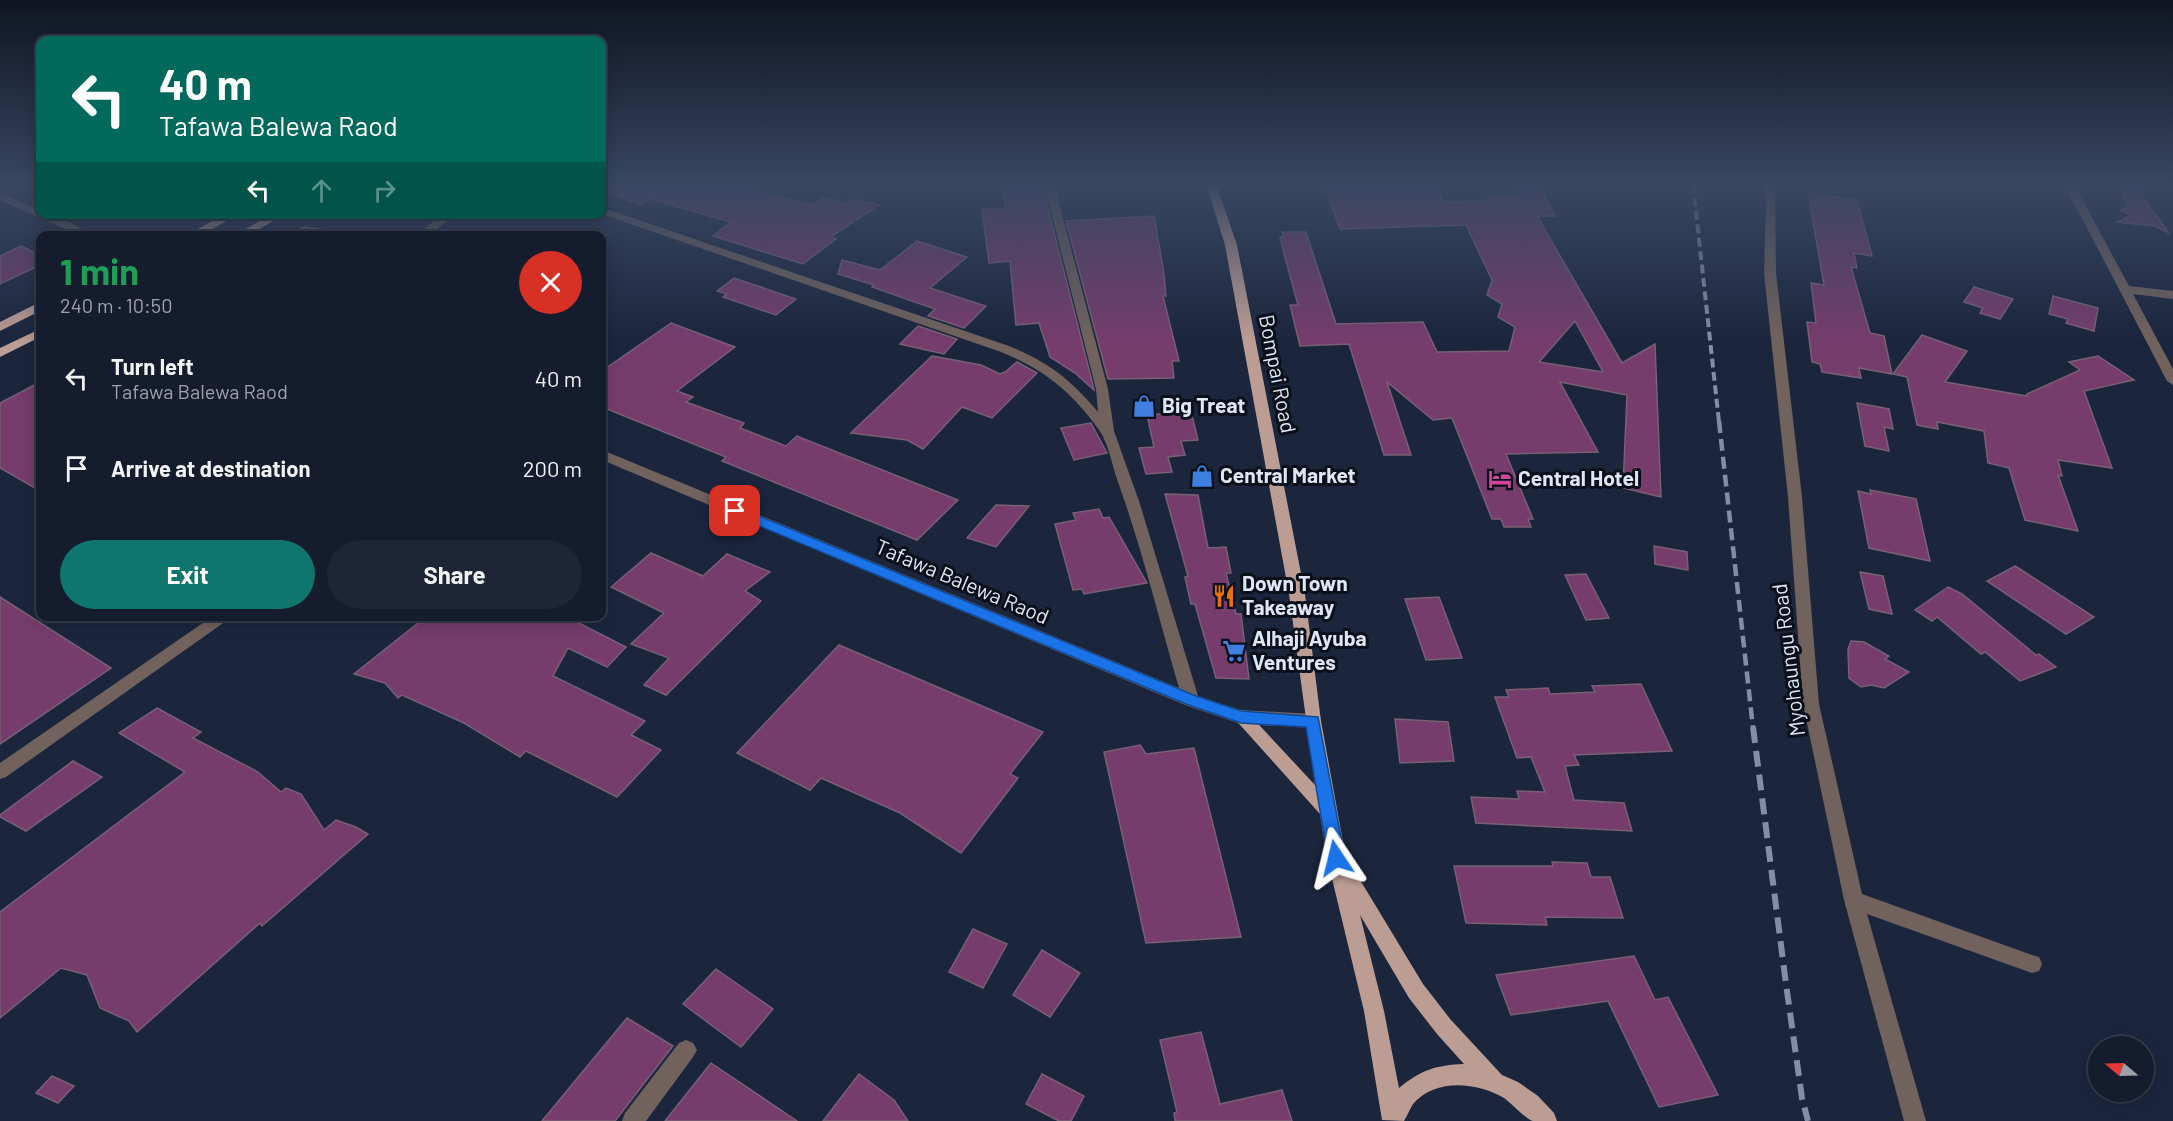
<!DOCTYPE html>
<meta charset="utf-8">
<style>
:root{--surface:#141c2e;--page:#1d2536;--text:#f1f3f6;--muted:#9da1aa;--line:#333a4a;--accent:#0f766e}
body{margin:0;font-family:Barlow,sans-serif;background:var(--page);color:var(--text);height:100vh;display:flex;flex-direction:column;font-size:22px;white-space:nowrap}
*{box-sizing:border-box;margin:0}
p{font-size:20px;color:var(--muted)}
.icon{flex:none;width:33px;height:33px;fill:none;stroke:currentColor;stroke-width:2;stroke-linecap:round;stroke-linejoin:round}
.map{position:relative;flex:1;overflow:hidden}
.side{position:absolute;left:36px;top:231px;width:570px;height:390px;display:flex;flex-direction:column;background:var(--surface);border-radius:12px;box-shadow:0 3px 15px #0003,0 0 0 2px var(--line)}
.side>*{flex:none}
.banner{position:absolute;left:36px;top:36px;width:570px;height:183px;border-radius:12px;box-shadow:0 3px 15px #0003,0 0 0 2px var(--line);background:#00695c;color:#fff;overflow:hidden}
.needle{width:39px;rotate:289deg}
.controls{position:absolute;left:2088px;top:1036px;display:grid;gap:12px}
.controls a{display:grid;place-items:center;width:66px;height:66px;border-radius:50%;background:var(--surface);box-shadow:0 3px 15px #0003,0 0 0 2px var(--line);font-size:30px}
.pin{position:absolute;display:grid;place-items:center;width:51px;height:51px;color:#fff;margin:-26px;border-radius:12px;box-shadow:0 3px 9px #0006}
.me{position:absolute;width:66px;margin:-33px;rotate:350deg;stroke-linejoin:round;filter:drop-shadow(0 0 4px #0008)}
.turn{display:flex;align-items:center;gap:21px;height:126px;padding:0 24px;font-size:27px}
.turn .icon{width:78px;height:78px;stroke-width:2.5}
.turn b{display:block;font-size:42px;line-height:51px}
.lanes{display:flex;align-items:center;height:57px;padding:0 24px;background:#0003;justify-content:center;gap:30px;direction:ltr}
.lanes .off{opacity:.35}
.round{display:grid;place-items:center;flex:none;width:63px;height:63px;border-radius:32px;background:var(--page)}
.overview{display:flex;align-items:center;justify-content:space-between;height:102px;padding:0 24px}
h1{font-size:36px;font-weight:700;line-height:45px;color:#1e9e55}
.button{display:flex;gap:12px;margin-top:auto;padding:12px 24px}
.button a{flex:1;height:69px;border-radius:36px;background:var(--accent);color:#fff;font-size:24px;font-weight:700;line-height:69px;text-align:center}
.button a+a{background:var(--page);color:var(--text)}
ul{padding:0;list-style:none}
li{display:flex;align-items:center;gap:18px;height:90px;padding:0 24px}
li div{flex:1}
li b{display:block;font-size:22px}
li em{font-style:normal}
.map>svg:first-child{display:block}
.building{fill:#753c6c;stroke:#796074;stroke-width:1.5;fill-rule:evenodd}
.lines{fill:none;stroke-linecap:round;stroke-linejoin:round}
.minor{fill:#71625d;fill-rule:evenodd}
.major{fill:#bb9d94;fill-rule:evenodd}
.rail-far2{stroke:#848ea0;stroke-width:4;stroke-dasharray:9 4.5;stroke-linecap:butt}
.rail-far1{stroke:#848ea0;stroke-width:4.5;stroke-dasharray:12 6;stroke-linecap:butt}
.rail{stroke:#848ea0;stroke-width:6;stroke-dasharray:16 8;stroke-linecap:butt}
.route{fill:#1a73e8;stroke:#114b97;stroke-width:1.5}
.labels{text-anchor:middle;stroke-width:6;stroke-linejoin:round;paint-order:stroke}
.street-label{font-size:21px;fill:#dfe7f6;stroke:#0a1019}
.poi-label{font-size:21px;font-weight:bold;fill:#dfe7f6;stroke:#0a1019;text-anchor:start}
</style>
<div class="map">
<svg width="2173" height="1121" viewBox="0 0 2173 1121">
<rect width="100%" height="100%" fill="#1b263d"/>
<g class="building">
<polygon points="602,184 758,184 750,189 812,205 823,197 848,204 855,199 879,205 831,237 836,239 803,264 713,236 731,222 650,199 641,205 602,191"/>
<path d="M1324,184H1435L1444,202L1490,201L1487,196H1520L1514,184H1538L1555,216H1537L1622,363L1655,344L1661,497L1623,488L1627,395L1560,382L1598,452L1506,454L1533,519H1528L1531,527H1504L1501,519H1492L1452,418L1433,420L1387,382L1411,455H1384L1349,344L1300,346L1290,305H1298L1284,254L1280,237H1284L1282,232H1306L1336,324L1423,322L1437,352L1509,351L1515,327L1498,317L1502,304L1487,295L1492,280L1466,225L1340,229ZM1575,321L1603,372L1539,362Z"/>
<polygon points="2117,184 2133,184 2169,233 2155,226 2117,222 2131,215 2121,210 2128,206"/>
<polygon points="1042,185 1094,389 1094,390 1075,373 1050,357 1039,323 1016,325 1010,261 989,263 982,209 1006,209 1003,187"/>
<polygon points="1808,193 1857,200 1872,256 1854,253 1857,268 1851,267 1870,333 1884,336 1892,374 1859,368 1861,378 1822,372 1820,364 1812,362 1807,322 1816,323 1811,283 1824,285"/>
<polygon points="1154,216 1164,274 1166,296 1163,296 1179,361 1172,361 1174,378 1108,379 1066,221"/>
<polygon points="917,241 967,257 930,288 986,306 964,328 928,316 935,309 872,287 874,285 838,274 842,260 880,270"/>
<polygon points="21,246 40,255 40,265 0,284 0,256"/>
<polygon points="734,278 796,299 776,315 723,297 727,294 717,291"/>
<polygon points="1974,287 2013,299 2000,319 1980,313 1983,308 1964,302"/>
<polygon points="2053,296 2098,308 2094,331 2066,323 2068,319 2049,314"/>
<polygon points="671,323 735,347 677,391 693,397 686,402 744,423 740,428 786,446 797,436 958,500 917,540 722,461 726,457 602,407 602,371"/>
<polygon points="918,326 957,339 944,354 900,344"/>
<polygon points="1922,335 1967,351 1945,382 2027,396 2027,394 2080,370 2069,362 2098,356 2134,380 2084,391 2112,468 2058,460 2062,476 2058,475 2078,531 2025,520 2009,468 1988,463 1984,431 1937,422 1938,429 1917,425 1907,377 1893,374"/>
<polygon points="932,356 981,365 1000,374 1005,372 1017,362 1037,373 992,418 962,407 923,449 907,440 851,433"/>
<polygon points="40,382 40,491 0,468 0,403"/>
<polygon points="1857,403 1889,409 1893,429 1884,427 1889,451 1865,446"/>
<polygon points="1191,412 1198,440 1181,441 1185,455 1168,457 1172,472 1146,474 1139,448 1154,447 1147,415"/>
<polygon points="1091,423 1107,453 1074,460 1061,428"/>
<polygon points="1870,490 1916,499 1930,561 1869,548 1858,491 1871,494"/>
<polygon points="1165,494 1198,495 1208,548 1226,547 1231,573 1226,573 1236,614 1241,614 1249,679 1216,678 1195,604 1191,604 1185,577 1188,576"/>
<polygon points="996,505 1029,506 996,547 967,538"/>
<polygon points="1099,509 1103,518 1109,517 1147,583 1084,594 1082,589 1073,590 1055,524 1076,520 1073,513"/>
<polygon points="1654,546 1687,552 1688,570 1655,564"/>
<polygon points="651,553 703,576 727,554 770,572 745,591 761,601 666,695 644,685 669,658 631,644 664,613 611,587"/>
<polygon points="2015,566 2094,617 2066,634 1987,581"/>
<polygon points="1860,572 1883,576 1892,614 1869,609"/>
<polygon points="1586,574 1609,618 1586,620 1565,575"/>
<polygon points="1948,587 1962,594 2036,655 2039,654 2056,667 2020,681 1985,652 1981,654 1937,617 1932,621 1915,610"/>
<polygon points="0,597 111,668 0,744"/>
<polygon points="1439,597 1462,658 1426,660 1405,599"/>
<polygon points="427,616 565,616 626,647 607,667 568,648 553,676 645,721 631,735 661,750 617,797 526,751 520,757 464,723 402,695 398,698 385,683 354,674"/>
<polygon points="1851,641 1864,642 1889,656 1885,659 1909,672 1884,688 1871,685 1861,687 1849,678 1848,649"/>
<polygon points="839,645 1043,732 1010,774 1018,778 961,853 900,813 821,778 810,790 737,753"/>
<polygon points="1641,684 1672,751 1574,755 1579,765 1565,766 1574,800 1624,803 1632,831 1476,823 1471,797 1519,799 1517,791 1545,792 1531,757 1517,758 1495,697 1509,697 1506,690 1548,688 1550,694 1595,692 1592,686"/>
<polygon points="157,708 201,732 193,738 258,772 281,792 286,788 301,794 324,830 336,820 356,827 368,834 262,926 260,923 137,1032 129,1021 100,1008 87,975 61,968 0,1018 0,912 185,772 119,733"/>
<polygon points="1395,719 1448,722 1454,761 1400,763"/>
<polygon points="1140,745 1146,754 1194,748 1241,937 1146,943 1104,752"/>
<polygon points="73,761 102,777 26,831 0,817 0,815"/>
<polygon points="1552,862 1587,863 1591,877 1610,877 1623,918 1545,917 1547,925 1466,923 1454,866 1553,866"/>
<polygon points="973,929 1007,944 983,988 949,972"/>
<polygon points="1042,950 1080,973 1050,1017 1013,995"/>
<polygon points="1634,956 1655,1000 1668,997 1718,1095 1659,1107 1608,1001 1511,1015 1496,975"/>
<polygon points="716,969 773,1009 741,1047 683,1004"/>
<polygon points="627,1018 673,1046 615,1121 542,1121"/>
<polygon points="1201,1032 1220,1104 1282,1090 1292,1121 1175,1121 1174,1113 1177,1112 1160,1040"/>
<polygon points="711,1063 797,1121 665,1121"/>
<polygon points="859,1074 894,1100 908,1121 823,1121"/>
<polygon points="1042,1074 1084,1096 1071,1121 1059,1121 1026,1104"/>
<polygon points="52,1076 74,1086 58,1103 36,1093"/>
</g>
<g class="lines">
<g class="minor">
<path d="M1044,184H1054L1108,389L1114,431L1140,504L1198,696L1241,710L1313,714L1319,716L1321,721L1319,726L1313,728L1241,724L1185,705L602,460V451L607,452L1179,688C1159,619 1142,549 1118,482C1112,466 1109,444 1099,430C1072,392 1043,369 1001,352L602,214V208L606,209L1009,346C1050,363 1070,379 1098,412L1096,389Z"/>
<polygon points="1763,184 1773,184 1775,195 1776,273 1802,497 1819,704 1862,894 2032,955 2039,957 2042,964 2039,971 2032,973 1867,914 1926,1121 1904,1121 1844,900 1803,704 1788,497 1764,273 1766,206"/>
<polygon points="2064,184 2074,184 2129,286 2173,291 2173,299 2133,294 2173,369 2173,385 2167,381"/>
<polygon points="0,193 40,210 40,214 53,214 96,236 81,236 0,200"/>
<polygon points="443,214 456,214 428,236 415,236"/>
<polygon points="304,226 324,229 325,236 305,232 298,236 283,236"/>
<polygon points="213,616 233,616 6,777 0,779 0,763"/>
<polygon points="686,1040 693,1043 697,1050 693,1057 646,1121 622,1121 625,1113 679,1043"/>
</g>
<g class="major">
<path d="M1206,184H1216L1237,245L1305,594L1321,721L1347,864L1351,865L1423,984L1451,1020L1502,1075L1518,1082L1538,1096L1554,1113L1557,1121C1550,1121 1541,1121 1533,1121C1527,1120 1511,1103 1504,1098C1477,1082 1435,1078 1413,1104C1410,1109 1407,1116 1404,1121L1382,1120L1364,1011L1327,858L1320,814L1233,717L1235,712L1241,710L1247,712L1315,785L1289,594L1225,245ZM1360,915L1409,998L1437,1034L1464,1064C1436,1065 1421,1070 1399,1088L1384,1011Z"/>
<polygon points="225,214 239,214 200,236 185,236"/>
<polygon points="272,214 286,214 247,236 233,236"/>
<polygon points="36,304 40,304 40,311 0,331 0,322"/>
<polygon points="40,329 40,337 0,357 0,348"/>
</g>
<polyline class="rail-far2" points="1693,184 1719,422"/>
<polyline class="rail-far1" points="1719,421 1753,728"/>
<polyline class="rail" points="1753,727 1786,984 1802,1098 1808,1121"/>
</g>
<linearGradient id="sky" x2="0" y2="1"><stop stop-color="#0f1522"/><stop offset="0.54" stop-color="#394762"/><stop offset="1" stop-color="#394762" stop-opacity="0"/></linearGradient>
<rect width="2173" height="341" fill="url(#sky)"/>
<polygon class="route" points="735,506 1196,696 1241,711 1318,717 1345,858 1342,863 1336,865 1330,863 1328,858 1306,727 1241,723 1186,704 731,514 729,511 731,508"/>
<defs>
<g id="shop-bare" transform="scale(1.8)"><path d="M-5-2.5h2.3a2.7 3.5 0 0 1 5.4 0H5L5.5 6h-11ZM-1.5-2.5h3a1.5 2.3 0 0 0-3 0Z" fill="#3f7fe0" stroke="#0a1019" stroke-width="2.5" paint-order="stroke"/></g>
<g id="hotel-bare" transform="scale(1.8)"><path d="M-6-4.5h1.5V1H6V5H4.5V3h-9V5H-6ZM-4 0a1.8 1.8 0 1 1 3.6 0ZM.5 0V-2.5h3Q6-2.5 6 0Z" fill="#d1479c" stroke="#0a1019" stroke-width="2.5" paint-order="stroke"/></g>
<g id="restaurant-bare" transform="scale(1.8)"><path d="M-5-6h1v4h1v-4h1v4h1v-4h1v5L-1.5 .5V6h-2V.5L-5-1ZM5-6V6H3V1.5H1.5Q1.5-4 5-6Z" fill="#e8710a" stroke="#0a1019" stroke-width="2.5" paint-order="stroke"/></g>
<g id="supermarket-bare" transform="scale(1.8)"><path d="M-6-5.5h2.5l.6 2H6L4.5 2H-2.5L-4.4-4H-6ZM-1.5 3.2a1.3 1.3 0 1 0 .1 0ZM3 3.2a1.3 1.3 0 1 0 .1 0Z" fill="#3f7fe0" stroke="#0a1019" stroke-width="2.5" paint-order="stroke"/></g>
</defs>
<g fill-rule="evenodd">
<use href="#shop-bare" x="1144" y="406"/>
<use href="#shop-bare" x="1202" y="476"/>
<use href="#hotel-bare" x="1500" y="479"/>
<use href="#restaurant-bare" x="1224" y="596"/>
<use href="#supermarket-bare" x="1234" y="651"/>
</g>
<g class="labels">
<g class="street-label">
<text transform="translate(1277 374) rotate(79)" y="7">Bompai Road</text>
<text transform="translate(962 582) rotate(23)" y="7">Tafawa Balewa Raod</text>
<text transform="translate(1789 660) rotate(-97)" y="7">Myohaungu Road</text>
</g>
<g class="poi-label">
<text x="1162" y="413">Big Treat</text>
<text x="1220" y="483">Central Market</text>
<text x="1518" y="486">Central Hotel</text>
<text x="1242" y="591">Down Town<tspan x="1242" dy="24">Takeaway</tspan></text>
<text x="1252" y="646">Alhaji Ayuba<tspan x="1252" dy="24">Ventures</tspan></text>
</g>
</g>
</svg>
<div class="controls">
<a><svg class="needle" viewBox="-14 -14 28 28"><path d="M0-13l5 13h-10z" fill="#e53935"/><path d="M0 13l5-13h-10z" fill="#9da1aa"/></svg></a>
</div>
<div class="pin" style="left:735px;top:511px;background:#d93025"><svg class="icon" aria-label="arrive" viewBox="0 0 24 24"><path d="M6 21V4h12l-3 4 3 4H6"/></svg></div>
<svg class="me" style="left:1336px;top:858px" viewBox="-20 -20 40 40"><path d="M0-17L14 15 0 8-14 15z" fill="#1a73e8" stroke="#fff" stroke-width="4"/></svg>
<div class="banner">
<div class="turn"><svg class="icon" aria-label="left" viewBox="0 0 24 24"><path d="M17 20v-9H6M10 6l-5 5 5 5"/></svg><div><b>40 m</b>Tafawa Balewa Raod</div></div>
<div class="lanes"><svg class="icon" aria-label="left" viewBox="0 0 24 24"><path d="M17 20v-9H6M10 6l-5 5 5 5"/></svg><svg class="icon off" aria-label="ahead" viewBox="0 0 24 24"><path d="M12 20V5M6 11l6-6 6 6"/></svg><svg class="icon off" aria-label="right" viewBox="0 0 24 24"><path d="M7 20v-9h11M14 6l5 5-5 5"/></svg></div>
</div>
<section class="side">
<div class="overview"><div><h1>1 min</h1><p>240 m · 10:50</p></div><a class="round" style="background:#d93025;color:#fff"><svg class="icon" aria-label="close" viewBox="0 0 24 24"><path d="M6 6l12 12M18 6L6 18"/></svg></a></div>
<ul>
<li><svg class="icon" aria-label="left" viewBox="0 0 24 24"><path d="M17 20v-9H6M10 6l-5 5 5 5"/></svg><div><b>Turn left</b><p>Tafawa Balewa Raod</p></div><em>40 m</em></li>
<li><svg class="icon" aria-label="arrive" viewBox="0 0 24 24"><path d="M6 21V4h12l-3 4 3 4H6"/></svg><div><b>Arrive at destination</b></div><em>200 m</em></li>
</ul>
<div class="button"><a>Exit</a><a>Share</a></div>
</section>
</div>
